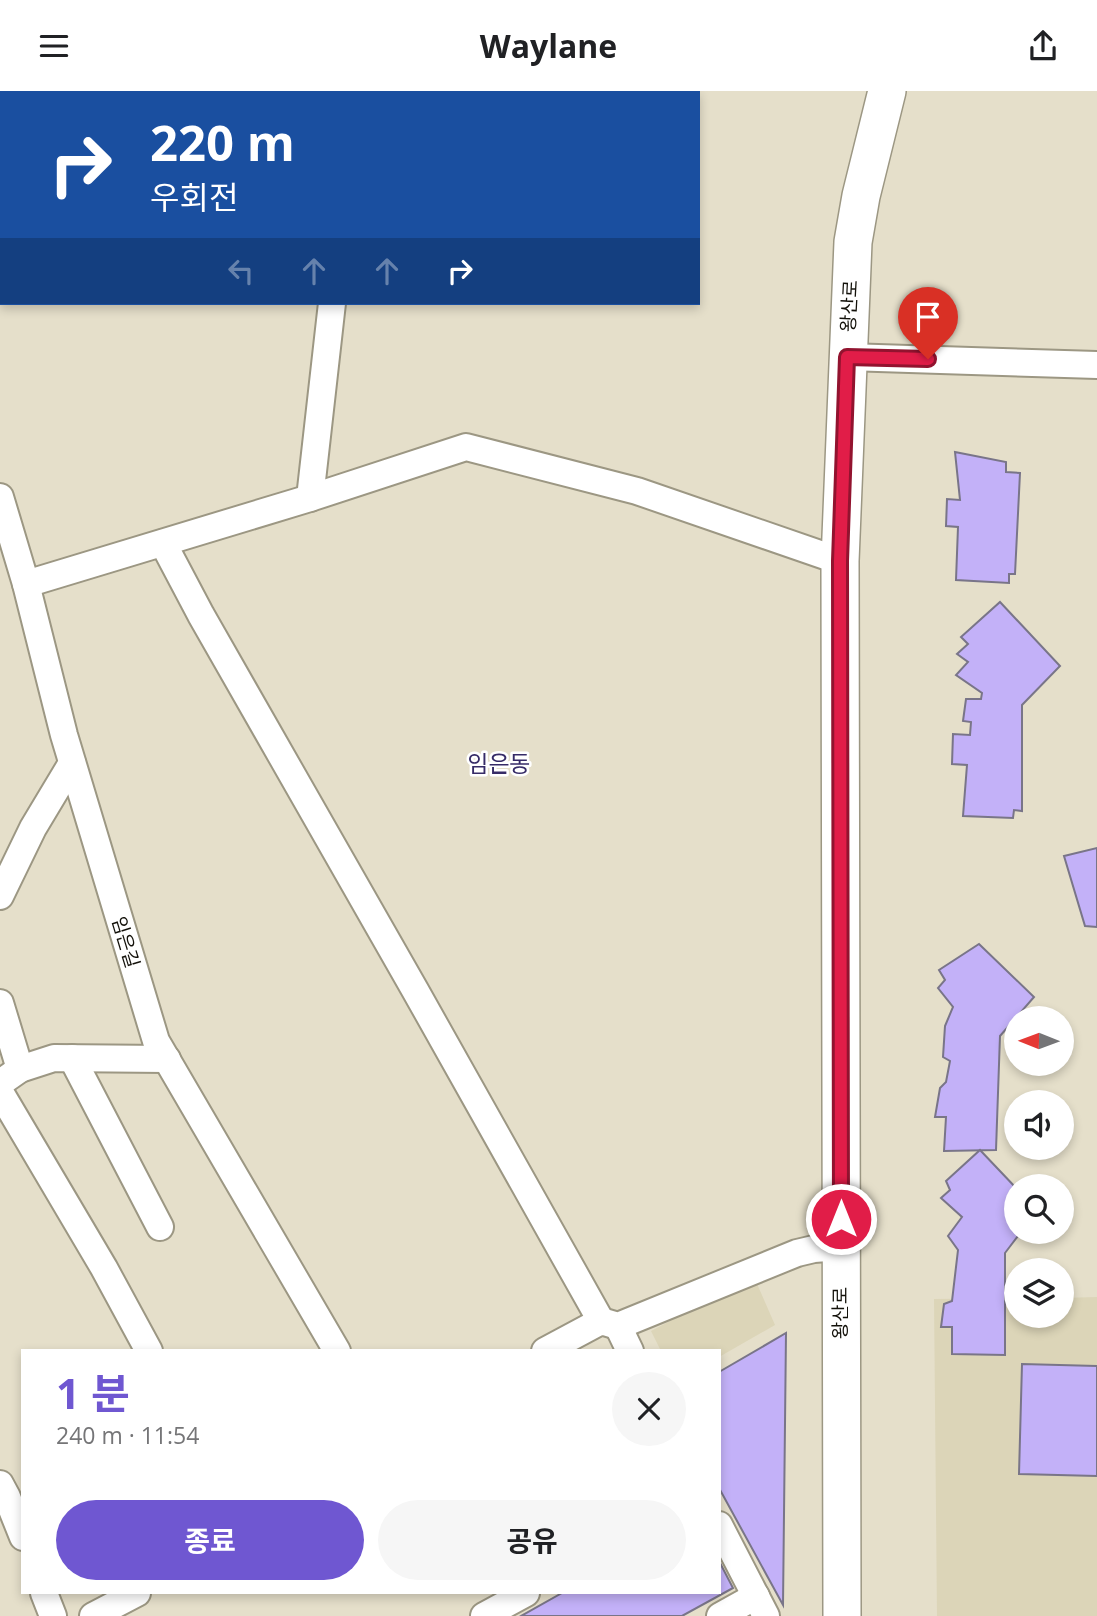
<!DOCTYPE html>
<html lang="ko">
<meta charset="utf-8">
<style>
:root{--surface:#fff;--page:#f6f6f6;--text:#202124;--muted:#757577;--accent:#6f57d1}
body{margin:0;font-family:"Open Sans","Noto Sans KR",sans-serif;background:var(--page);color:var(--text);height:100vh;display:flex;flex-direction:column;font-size:26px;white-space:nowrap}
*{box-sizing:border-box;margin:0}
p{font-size:23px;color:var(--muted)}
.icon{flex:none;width:38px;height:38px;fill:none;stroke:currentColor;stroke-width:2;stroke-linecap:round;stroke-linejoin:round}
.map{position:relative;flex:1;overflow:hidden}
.panel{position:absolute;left:21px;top:1258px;width:700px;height:245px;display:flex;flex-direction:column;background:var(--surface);border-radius:0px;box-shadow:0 4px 10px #0003}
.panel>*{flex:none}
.banner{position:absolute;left:0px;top:0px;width:700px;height:214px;box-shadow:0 4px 10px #0003;background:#1a4fa0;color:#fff;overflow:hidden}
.needle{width:46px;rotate:271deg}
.controls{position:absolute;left:1004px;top:915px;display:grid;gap:14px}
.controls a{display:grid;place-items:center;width:70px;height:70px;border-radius:50%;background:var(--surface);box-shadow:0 4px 10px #0003;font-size:35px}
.pin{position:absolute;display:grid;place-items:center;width:60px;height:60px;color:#fff;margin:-72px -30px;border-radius:50% 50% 50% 0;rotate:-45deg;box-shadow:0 0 7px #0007}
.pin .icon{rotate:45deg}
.me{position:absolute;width:77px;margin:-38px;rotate:0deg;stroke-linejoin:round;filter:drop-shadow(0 0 5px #0008)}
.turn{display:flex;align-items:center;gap:24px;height:147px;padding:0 35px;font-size:32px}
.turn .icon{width:91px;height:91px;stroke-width:2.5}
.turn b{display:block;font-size:49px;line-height:60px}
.lanes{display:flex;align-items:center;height:66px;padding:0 35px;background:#0003;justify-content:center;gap:35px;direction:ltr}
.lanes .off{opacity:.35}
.round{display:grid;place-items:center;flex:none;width:74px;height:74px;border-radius:37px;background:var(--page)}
.head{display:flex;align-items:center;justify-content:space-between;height:119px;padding:0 35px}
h1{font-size:42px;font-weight:700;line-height:52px;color:var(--accent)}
.button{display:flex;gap:14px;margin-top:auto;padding:14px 35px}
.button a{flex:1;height:80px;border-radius:42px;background:var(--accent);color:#fff;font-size:28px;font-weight:700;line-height:80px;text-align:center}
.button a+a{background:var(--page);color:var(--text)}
header{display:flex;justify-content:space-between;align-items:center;height:91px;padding:0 35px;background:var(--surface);font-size:32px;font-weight:700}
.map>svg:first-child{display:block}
.built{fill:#dcd5b8}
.building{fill:#c3b1f8;stroke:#797588;stroke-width:2}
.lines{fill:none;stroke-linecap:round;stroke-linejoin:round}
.street-casing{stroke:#9c9783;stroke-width:30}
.secondary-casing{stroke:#9c9783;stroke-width:40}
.street{stroke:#fff;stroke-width:26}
.secondary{stroke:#fff;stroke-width:37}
.route-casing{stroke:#92132f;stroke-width:18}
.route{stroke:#e11d48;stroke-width:12}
.labels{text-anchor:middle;stroke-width:5;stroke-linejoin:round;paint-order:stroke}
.street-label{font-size:19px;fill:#13110a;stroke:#fff}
.quarter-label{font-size:23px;fill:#362b67;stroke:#fff}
</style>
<header><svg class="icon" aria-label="menu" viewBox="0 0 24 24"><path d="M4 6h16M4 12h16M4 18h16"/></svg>Waylane<svg class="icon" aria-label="share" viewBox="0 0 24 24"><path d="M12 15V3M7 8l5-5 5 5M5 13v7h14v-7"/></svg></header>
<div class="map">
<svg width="1097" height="1525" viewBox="0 0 1097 1525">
<rect width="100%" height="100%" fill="#e5dfca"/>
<g class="built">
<polygon points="754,1186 775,1234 719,1266 719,1260 661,1260 651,1240"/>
<polygon points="1097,1206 1097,1525 937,1525 934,1208 1017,1207 1017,1225 1062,1225 1062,1207"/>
</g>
<g class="building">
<polygon points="955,361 1006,371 1006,381 1020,382 1015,483 1009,483 1009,492 956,489 958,436 946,435 947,408 960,409"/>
<polygon points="1000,511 1060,575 1022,614 1022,720 1014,719 1013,727 963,725 967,674 952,673 953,643 970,644 971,631 963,630 966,608 981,608 982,602 956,584 968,571 957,563 968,553 961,546"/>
<polygon points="1097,757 1097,836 1085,835 1064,765"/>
<polygon points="979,853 1034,906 1000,945 996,1059 944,1060 946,1026 935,1026 940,997 946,991 950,970 943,966 945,935 953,916 938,897 945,889 939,879"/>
<polygon points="980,1059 1017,1098 1017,1141 1021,1141 1005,1162 1005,1264 952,1263 952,1236 941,1236 944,1213 952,1210 958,1159 948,1145 962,1126 941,1107 950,1099 946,1090"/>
<polygon points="786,1242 783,1514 719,1397 719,1281"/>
<polygon points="1022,1273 1097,1275 1097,1385 1019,1383"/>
<polygon points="719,1470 733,1497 682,1525 521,1525 562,1502 719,1502"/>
</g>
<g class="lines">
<g class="street-casing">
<g id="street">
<polyline points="355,2 355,0"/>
<polyline points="847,266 1097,274"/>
<polyline points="0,406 26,493 64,644 156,950 337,1260"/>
<polyline points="310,407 332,212"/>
<polyline points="163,452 201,524 415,899 601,1230"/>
<polyline points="26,493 310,407 466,356 637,400 840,470"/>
<polyline points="0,805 33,737 72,672"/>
<polyline points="0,912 20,978"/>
<polyline points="72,967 160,1136"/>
<polyline points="0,992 20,978 54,967 167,968"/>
<polyline points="0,1001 104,1177 149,1260"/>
<polyline points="618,1235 630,1260"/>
<polyline points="545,1260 601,1230 618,1235 797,1162 814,1158 841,1156"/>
<polyline points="0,1393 7,1406 23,1446"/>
<polyline points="719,1434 766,1525"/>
<polyline points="44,1502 53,1525"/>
<polyline points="93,1525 137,1502"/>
<polyline points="484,1525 526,1502"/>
<polyline points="720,1525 756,1505"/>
</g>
</g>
<g class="secondary-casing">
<polyline id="secondary" points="842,1525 840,470 853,151 861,105 887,0"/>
</g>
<use href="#street" class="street"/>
<use href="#secondary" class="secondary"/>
</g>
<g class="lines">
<g class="route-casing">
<polyline id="route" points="841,1128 840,470 847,266 928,268"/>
</g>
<use href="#route" class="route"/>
</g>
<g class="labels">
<g class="street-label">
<text transform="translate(849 215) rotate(-87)" y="7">왕산로</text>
<text transform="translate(126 851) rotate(73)" y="7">임은길</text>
<text transform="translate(840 1222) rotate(-90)" y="7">왕산로</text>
</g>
<g class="quarter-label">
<text x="499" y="681">임은동</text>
</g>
</g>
</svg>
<div class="controls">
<a><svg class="needle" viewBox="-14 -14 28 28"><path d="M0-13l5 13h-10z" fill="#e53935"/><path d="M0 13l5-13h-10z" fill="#757577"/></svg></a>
<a><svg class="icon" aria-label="sound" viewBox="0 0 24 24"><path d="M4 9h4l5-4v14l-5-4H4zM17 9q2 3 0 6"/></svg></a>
<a><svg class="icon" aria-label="search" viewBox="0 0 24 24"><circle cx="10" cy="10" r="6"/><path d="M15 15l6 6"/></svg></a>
<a><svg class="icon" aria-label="layers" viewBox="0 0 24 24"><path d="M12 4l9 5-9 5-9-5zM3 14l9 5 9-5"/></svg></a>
</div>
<div class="pin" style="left:928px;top:268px;background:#d93025"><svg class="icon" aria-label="arrive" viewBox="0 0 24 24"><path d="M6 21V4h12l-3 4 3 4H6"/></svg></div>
<svg class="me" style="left:841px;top:1128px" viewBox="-20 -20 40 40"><circle r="17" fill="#e11d48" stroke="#fff" stroke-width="3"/><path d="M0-11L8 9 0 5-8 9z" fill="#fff"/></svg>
<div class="banner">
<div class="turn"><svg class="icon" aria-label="right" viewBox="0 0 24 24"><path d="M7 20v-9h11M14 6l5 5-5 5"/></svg><div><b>220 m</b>우회전</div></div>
<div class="lanes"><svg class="icon off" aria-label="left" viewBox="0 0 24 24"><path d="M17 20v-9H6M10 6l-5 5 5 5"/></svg><svg class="icon off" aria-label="ahead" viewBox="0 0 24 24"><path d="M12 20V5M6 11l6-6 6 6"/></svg><svg class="icon off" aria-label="ahead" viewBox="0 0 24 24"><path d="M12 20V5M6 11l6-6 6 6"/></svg><svg class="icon" aria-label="right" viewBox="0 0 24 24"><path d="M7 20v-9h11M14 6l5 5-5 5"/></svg></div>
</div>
<section class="panel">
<div class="head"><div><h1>1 분</h1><p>240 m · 11:54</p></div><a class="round"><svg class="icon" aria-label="close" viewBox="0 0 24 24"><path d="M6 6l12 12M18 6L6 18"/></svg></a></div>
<div class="button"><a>종료</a><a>공유</a></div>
</section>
</div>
